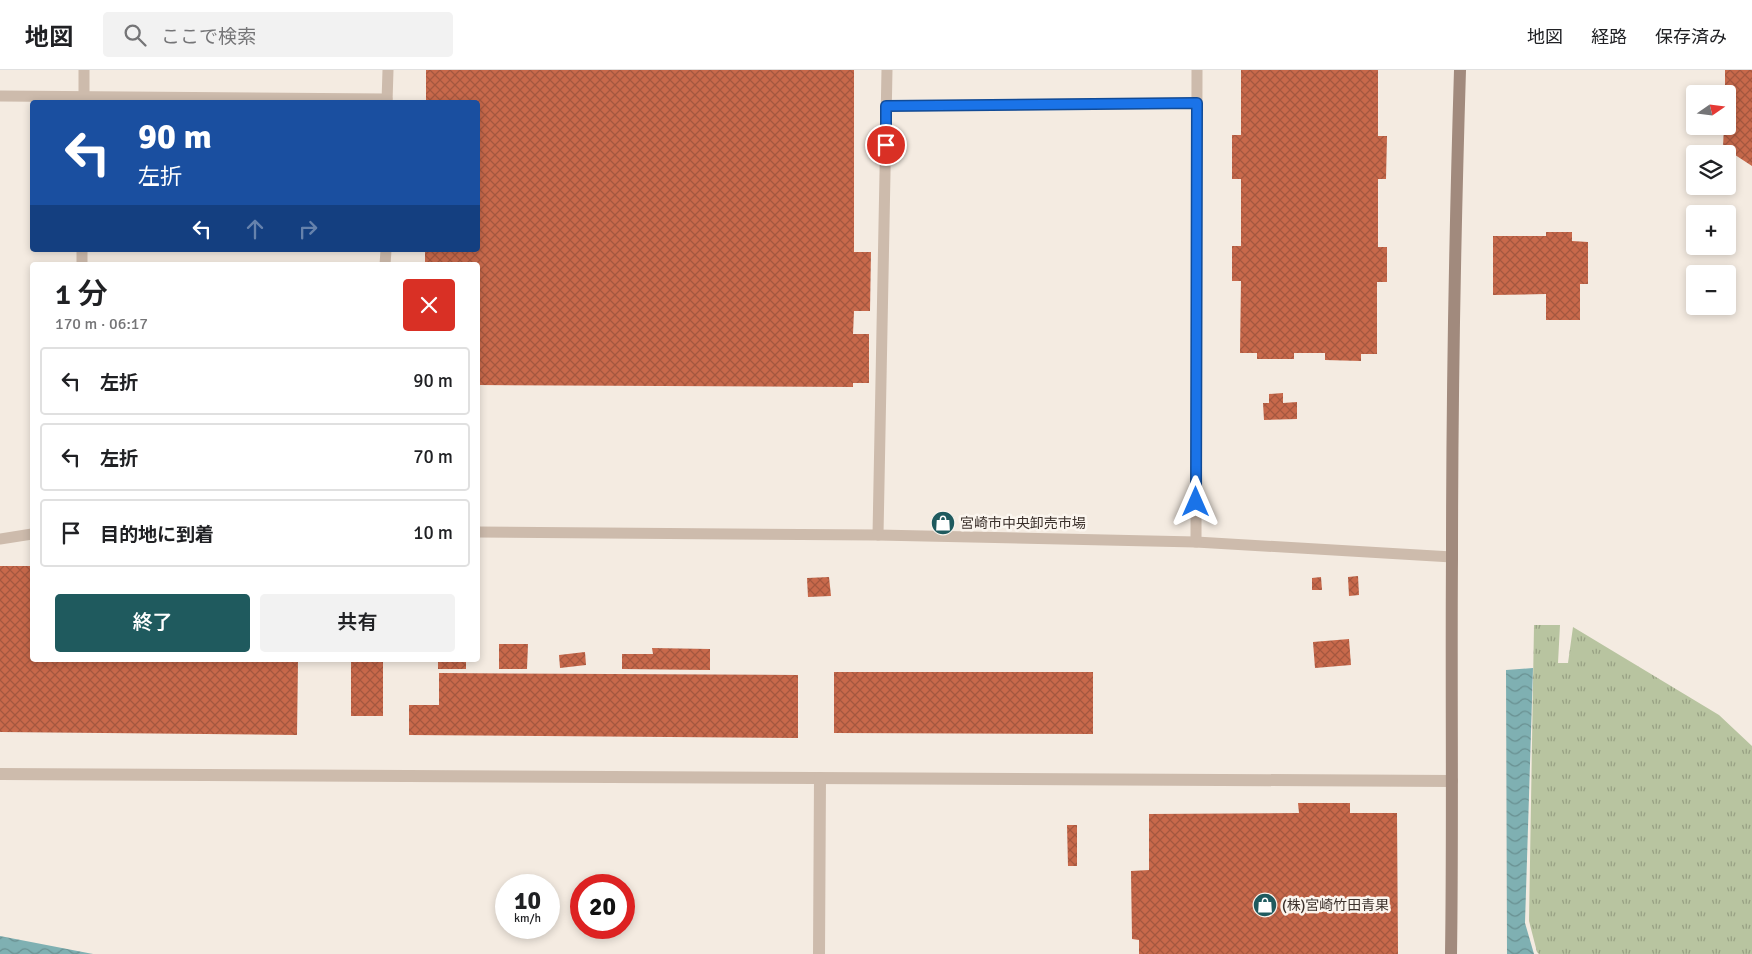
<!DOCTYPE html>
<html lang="ja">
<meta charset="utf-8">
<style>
:root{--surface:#fff;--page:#f2f2f2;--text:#202124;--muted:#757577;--line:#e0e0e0;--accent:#1f5a5e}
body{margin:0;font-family:Signika,"Noto Sans JP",sans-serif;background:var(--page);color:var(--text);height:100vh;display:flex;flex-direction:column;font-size:19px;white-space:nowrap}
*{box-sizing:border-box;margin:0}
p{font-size:16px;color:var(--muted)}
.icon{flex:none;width:28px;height:28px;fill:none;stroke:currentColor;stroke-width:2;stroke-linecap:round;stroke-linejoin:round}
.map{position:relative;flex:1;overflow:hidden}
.side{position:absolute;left:30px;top:192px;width:450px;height:400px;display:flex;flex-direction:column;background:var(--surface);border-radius:5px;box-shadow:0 2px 8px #0003}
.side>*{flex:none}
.guide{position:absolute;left:30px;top:30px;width:450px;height:152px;border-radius:5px;box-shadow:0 2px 8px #0003;background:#1a4fa0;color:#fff;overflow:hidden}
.needle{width:32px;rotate:76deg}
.controls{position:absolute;left:1686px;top:15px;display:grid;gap:10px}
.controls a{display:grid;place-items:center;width:50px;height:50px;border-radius:5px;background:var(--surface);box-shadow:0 2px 8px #0003;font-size:25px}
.speed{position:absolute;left:495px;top:804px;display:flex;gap:10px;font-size:25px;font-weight:700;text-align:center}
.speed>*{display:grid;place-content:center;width:65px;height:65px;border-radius:50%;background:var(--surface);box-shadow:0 2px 8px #0003;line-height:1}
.speed small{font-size:12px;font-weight:400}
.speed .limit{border:8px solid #d22;background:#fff;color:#111}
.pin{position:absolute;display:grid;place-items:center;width:42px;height:42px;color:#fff;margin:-21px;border:2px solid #fff;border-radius:50%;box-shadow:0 1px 5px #0007}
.me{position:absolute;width:55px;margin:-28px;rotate:0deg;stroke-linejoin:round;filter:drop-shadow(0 0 4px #0008)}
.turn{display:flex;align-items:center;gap:18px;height:105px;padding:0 25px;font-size:22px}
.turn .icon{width:65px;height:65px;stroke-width:2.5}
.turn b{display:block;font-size:35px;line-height:42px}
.lanes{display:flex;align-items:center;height:48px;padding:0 25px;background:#0003;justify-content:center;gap:25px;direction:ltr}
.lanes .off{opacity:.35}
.round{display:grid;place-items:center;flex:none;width:52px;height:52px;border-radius:5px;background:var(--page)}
.overview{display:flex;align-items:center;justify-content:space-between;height:85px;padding:0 25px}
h1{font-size:30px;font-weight:600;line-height:38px}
.action{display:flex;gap:10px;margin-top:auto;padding:10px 25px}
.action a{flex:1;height:58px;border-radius:5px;background:var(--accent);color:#fff;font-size:20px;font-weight:600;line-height:58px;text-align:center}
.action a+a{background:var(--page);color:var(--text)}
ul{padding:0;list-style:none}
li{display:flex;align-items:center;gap:15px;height:68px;margin:0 10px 8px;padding:0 15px;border:2px solid var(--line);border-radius:5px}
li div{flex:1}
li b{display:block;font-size:19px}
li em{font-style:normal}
header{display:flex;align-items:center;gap:30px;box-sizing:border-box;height:70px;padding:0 25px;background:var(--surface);border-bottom:1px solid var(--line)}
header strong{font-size:24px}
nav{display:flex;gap:28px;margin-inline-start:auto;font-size:18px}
.search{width:350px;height:45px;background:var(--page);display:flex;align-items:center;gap:12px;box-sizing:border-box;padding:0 18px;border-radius:5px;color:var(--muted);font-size:19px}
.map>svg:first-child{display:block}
.grass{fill:url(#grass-tufts)}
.water{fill:url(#water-waves)}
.building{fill:url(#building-cross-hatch)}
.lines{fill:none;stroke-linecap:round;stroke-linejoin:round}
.lane{stroke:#cdbbac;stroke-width:11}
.street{stroke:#cdbbac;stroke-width:12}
.secondary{stroke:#a18a7d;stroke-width:12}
.route-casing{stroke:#114b97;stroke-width:12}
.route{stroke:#1a73e8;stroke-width:9}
.labels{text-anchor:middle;stroke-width:5;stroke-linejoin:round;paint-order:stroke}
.poi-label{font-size:14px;fill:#3b302b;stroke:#fbf5ee;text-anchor:start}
</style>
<header>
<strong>地図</strong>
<div class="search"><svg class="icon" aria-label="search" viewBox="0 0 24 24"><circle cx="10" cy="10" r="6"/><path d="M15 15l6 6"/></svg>ここで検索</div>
<nav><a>地図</a><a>経路</a><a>保存済み</a></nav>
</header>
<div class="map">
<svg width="1752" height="884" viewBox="0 0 1752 884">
<defs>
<pattern id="grass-tufts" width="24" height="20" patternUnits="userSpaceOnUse" patternTransform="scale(1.25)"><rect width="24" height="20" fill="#b8c4a0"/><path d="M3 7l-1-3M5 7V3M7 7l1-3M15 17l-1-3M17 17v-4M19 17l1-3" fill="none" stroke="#97a083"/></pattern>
<pattern id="water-waves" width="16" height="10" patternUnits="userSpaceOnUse" patternTransform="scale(1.25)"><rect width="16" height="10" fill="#7fb0b2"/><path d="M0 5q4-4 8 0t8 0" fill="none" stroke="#699091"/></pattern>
<pattern id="building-cross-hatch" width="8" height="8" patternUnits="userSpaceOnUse" patternTransform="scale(1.25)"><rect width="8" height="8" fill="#c8694b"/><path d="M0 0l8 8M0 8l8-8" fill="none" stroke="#a4573f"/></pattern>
</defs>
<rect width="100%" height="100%" fill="#f4ebe1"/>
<polygon class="grass" points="1534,555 1560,555 1558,593 1568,593 1573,557 1719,645 1752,676 1752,884 1539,884 1537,882 1529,851"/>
<g class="water">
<polygon points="1533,598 1525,853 1534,884 1507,884 1506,600"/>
<polygon points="0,866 93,884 0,884"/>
</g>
<g class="building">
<polygon points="426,0 854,0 854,182 871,182 870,241 854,241 853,264 869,264 869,313 853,313 853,317 478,315 478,195 425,195 425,180 478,180 478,32 426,32"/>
<polygon points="1241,0 1378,0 1378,66 1387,66 1386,109 1378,109 1378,177 1387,177 1387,212 1377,212 1377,284 1361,284 1361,291 1325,290 1325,283 1294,283 1294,289 1257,289 1257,283 1240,283 1241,211 1232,211 1232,176 1241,176 1241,109 1232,109 1232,65 1241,65"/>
<polygon points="1725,0 1752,0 1752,96 1723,77 1724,56 1728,56 1728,24 1725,24"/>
<polygon points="1546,162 1572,162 1572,171 1588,172 1588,214 1580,214 1580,250 1546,250 1546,224 1493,225 1493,166 1546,166"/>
<polygon points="1283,323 1283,333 1297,332 1297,349 1264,350 1263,333 1269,333 1269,324"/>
<polygon points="0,496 32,496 32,590 298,590 297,665 0,662"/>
<polygon points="1358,506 1359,525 1349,526 1348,507"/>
<polygon points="829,507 831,526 808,527 807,508"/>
<polygon points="1321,507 1322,520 1312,520 1312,508"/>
<polygon points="1349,569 1351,595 1315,598 1313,572"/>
<polygon points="499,574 528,574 527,599 499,599"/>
<polygon points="652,578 710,579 710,600 622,599 622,584 653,584"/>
<polygon points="585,582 586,595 560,598 559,585"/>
<rect x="351" y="590" width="32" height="56"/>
<rect x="438" y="590" width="28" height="9"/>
<polygon points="834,602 1093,602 1093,664 834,663"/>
<polygon points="439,603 798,605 798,668 409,665 409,635 439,635"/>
<polygon points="1298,733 1350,733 1350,743 1397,743 1398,884 1139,884 1139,870 1132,869 1131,801 1149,800 1149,744 1299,743"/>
<polygon points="1067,755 1077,755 1077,796 1068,796"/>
</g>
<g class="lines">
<g class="lane">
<polyline points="0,26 387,29"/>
<polyline points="84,32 84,0"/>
<polyline points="387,32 388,0"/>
<polyline points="886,36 1197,33"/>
<polyline points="82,195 82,180"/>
<polyline points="385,195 386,180"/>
<polyline points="478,462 878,465 1196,472 1452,487"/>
<polyline points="878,465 887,0"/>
<polyline points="0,469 32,464"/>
<polyline points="1196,472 1197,0"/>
</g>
<g class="street">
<polyline points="0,704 1452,711"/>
<polyline points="819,884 820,708"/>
</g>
<path class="secondary" d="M1451,884C1453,752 1451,620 1452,489C1452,326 1455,163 1460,0"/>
</g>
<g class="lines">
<g class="route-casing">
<polyline id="route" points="886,75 886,36 1197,33 1196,432"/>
</g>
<use href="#route" class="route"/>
</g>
<defs>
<g id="shop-disc" transform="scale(1.25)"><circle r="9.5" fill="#1f5a5e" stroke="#fbf5ee"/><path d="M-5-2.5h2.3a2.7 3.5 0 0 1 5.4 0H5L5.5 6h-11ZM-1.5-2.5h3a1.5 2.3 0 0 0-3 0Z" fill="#fff"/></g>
</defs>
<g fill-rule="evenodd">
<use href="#shop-disc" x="943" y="453"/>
<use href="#shop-disc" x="1265" y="835"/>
</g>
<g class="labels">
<g class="poi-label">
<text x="960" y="458">宮崎市中央卸売市場</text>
<text x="1282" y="840">(株)宮崎竹田青果</text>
</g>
</g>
</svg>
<div class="controls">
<a><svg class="needle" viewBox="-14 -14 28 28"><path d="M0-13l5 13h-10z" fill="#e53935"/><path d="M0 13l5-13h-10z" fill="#757577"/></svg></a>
<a><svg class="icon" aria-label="layers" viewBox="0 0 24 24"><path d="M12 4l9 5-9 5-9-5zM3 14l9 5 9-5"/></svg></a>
<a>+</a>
<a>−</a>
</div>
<div class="speed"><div>10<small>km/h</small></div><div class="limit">20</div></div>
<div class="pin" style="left:886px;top:75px;background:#d93025"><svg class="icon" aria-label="arrive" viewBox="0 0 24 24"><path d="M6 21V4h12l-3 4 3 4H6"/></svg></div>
<svg class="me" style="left:1196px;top:432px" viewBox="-20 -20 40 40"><path d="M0-17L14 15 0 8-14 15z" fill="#1a73e8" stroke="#fff" stroke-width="4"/></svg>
<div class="guide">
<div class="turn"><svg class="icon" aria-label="left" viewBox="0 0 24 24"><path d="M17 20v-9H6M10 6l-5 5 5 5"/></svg><div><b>90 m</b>左折</div></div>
<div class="lanes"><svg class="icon" aria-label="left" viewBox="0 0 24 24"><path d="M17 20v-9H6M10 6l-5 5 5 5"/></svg><svg class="icon off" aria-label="ahead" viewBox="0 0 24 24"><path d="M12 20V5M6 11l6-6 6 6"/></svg><svg class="icon off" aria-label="right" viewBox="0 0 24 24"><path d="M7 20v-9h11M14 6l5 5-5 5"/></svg></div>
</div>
<section class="side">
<div class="overview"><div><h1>1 分</h1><p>170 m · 06:17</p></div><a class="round" style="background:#d93025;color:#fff"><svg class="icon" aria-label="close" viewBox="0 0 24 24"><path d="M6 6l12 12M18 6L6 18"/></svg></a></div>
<ul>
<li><svg class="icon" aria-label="left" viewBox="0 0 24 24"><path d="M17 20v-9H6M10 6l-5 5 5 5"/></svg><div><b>左折</b></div><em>90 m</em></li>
<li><svg class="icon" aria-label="left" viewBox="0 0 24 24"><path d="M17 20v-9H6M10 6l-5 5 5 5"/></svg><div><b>左折</b></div><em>70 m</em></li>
<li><svg class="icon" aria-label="arrive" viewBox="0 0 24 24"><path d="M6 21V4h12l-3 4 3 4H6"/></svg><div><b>目的地に到着</b></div><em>10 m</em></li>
</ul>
<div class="action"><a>終了</a><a>共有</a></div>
</section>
</div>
